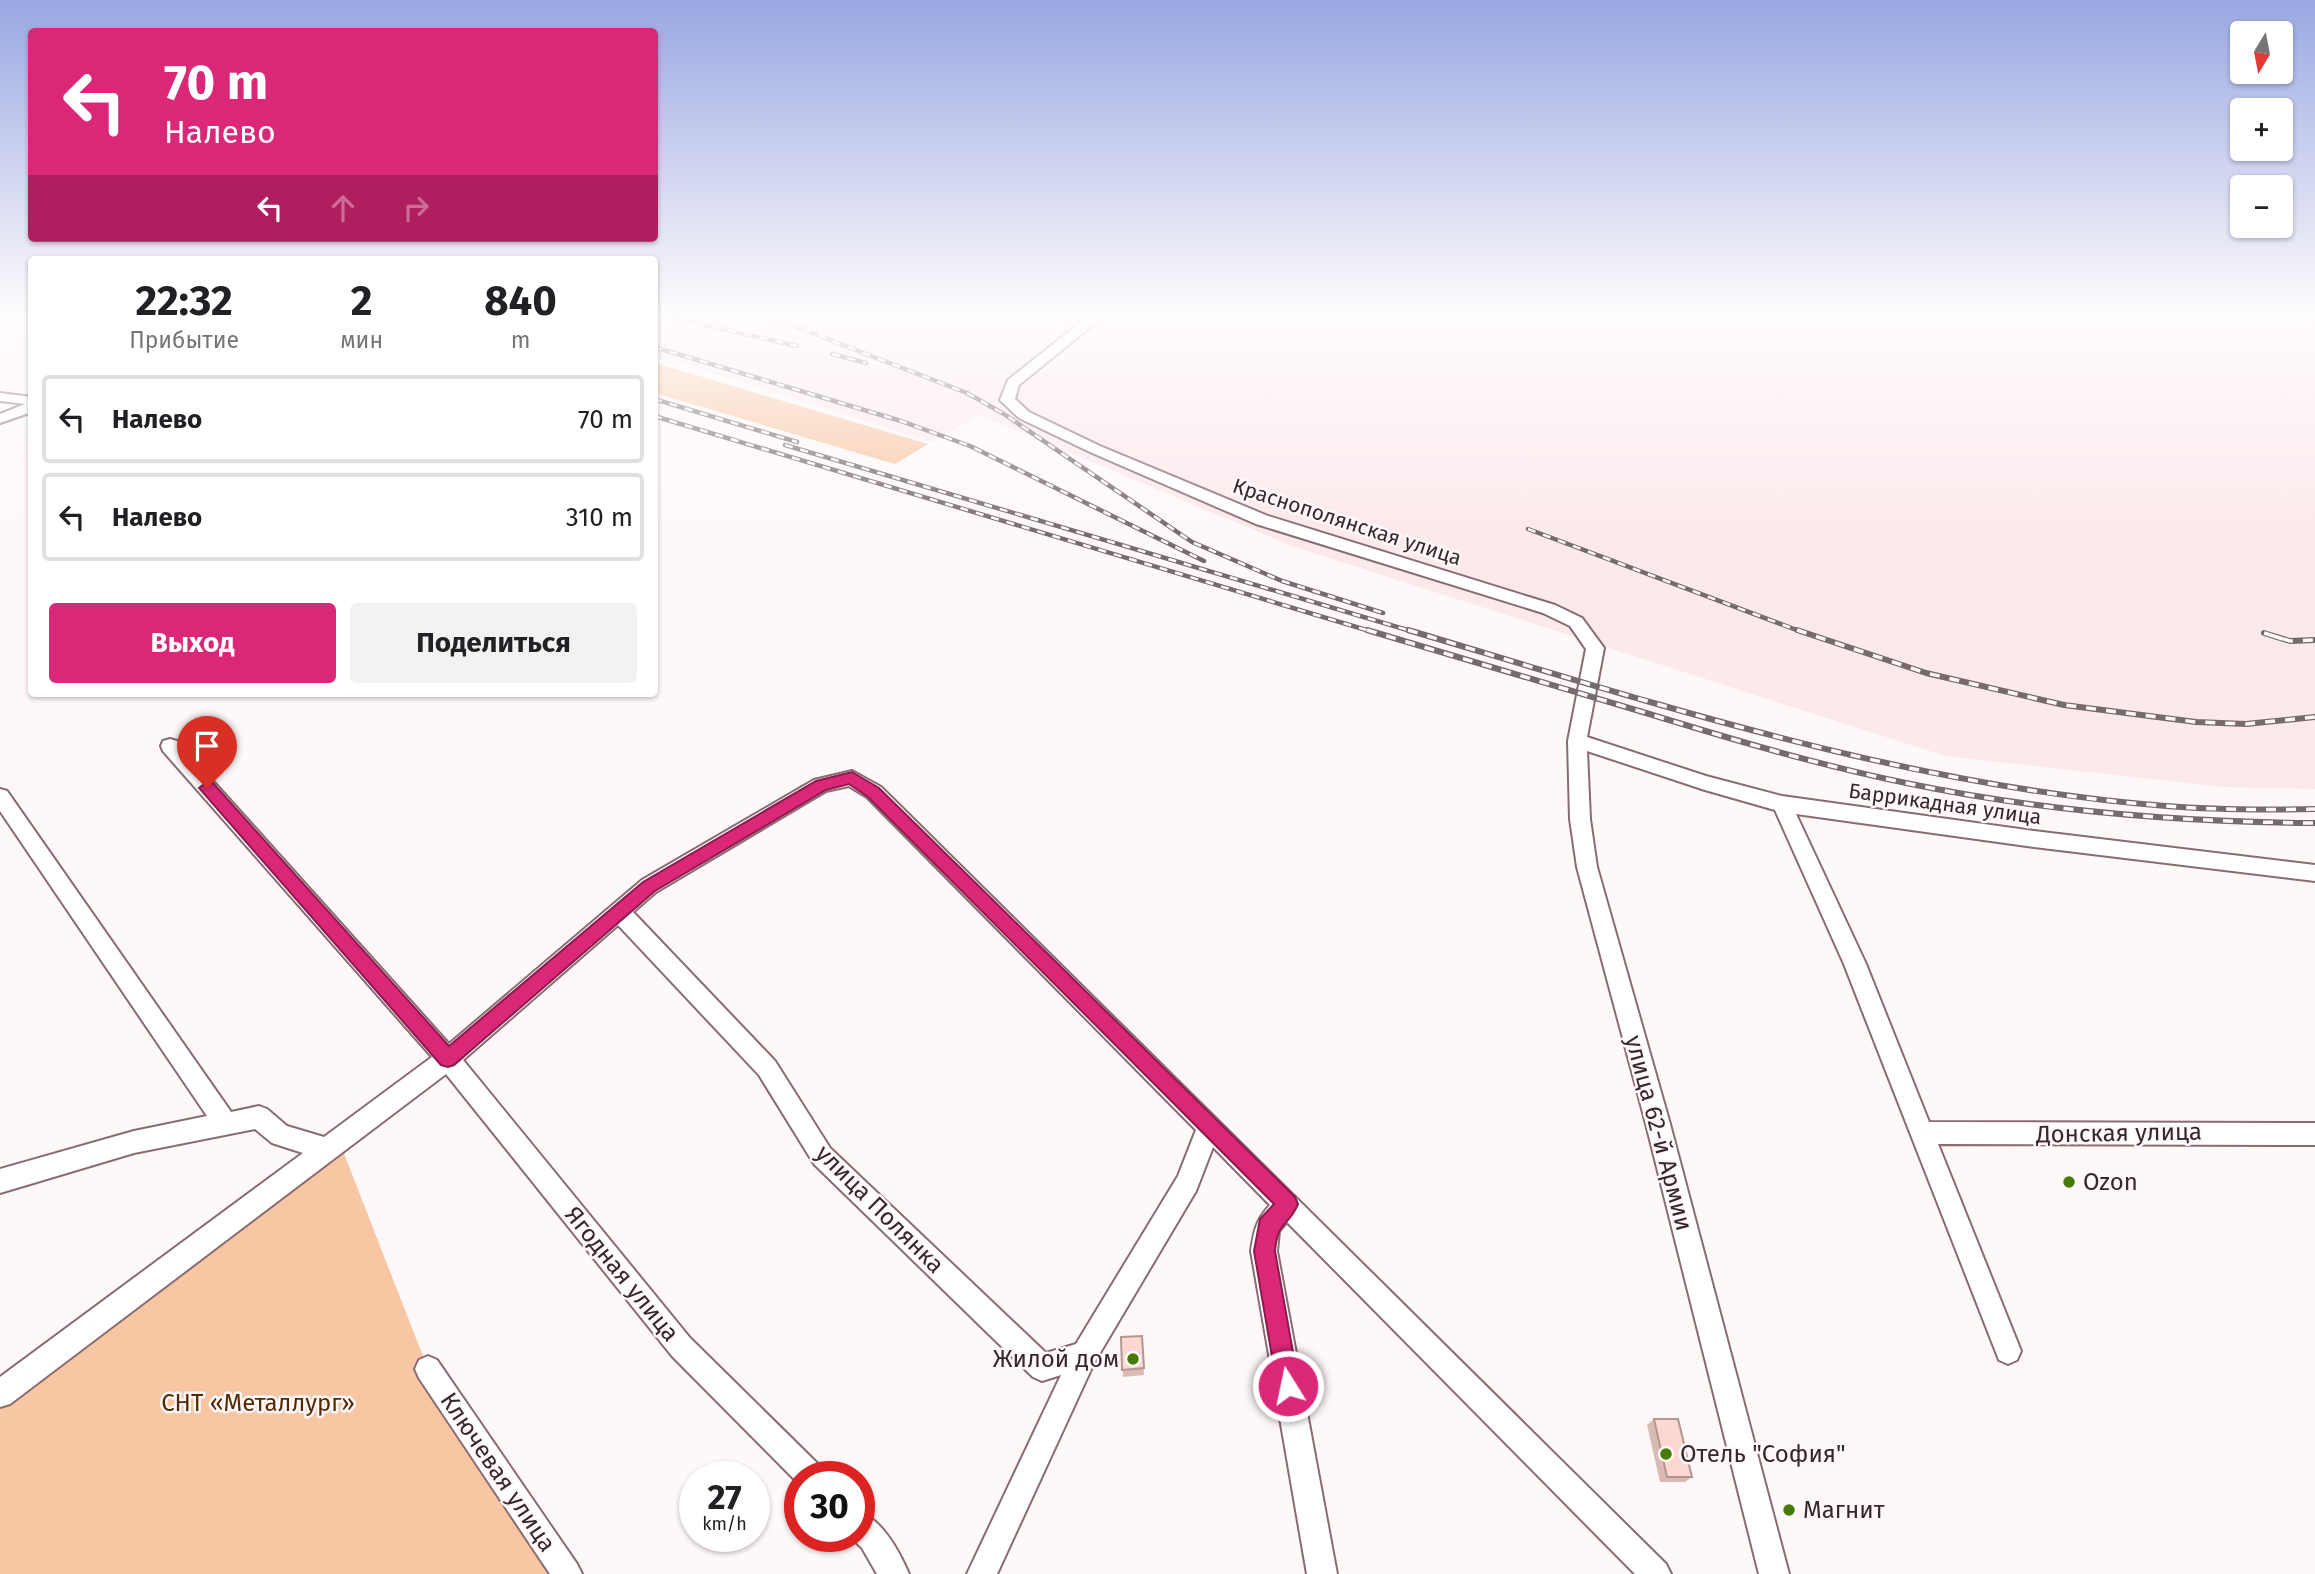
<!DOCTYPE html>
<html lang="ru">
<meta charset="utf-8">
<style>
:root{--surface:#fff;--page:#f2f2f2;--text:#202124;--muted:#757577;--line:#e0e0e0;--accent:#db2777}
body{margin:0;font-family:"Fira Sans",sans-serif;background:var(--page);color:var(--text);height:100vh;display:flex;flex-direction:column;font-size:26px;white-space:nowrap}
*{box-sizing:border-box;margin:0}
p{font-size:23px;color:var(--muted)}
.icon{flex:none;width:38px;height:38px;fill:none;stroke:currentColor;stroke-width:2;stroke-linecap:round;stroke-linejoin:round}
.map{position:relative;flex:1;overflow:hidden}
.side{position:absolute;left:28px;top:256px;width:630px;height:441px;display:flex;flex-direction:column;background:var(--surface);border-radius:7px;box-shadow:0 2px 5px #0004}
.side>*{flex:none}
.top-card{position:absolute;left:28px;top:28px;width:630px;height:214px;border-radius:7px;box-shadow:0 2px 5px #0004;background:#db2777;color:#fff;overflow:hidden}
.needle{width:46px;rotate:190deg}
.controls{position:absolute;left:2230px;top:21px;display:grid;gap:14px}
.controls a{display:grid;place-items:center;width:63px;height:63px;border-radius:7px;background:var(--surface);box-shadow:0 2px 5px #0004;font-size:35px}
.speed{position:absolute;left:679px;top:1461px;display:flex;gap:14px;font-size:35px;font-weight:700;text-align:center}
.speed>*{display:grid;place-content:center;width:91px;height:91px;border-radius:50%;background:var(--surface);box-shadow:0 2px 5px #0004;line-height:1}
.speed small{font-size:18px;font-weight:400}
.speed .limit{border:10px solid #d22;background:#fff;color:#111}
.pin{position:absolute;display:grid;place-items:center;width:60px;height:60px;color:#fff;margin:-72px -30px;border-radius:50% 50% 50% 0;rotate:-45deg;box-shadow:0 0 7px #0007}
.pin .icon{rotate:45deg}
.me{position:absolute;width:77px;margin:-38px;rotate:350deg;stroke-linejoin:round;filter:drop-shadow(0 0 5px #0008)}
.turn{display:flex;align-items:center;gap:24px;height:147px;padding:0 21px;font-size:32px}
.turn .icon{width:91px;height:91px;stroke-width:2.5}
.turn b{display:block;font-size:49px;line-height:60px}
.lanes{display:flex;align-items:center;height:66px;padding:0 21px;background:#0003;justify-content:center;gap:35px;direction:ltr}
.lanes .off{opacity:.35}
.eta{display:flex;justify-content:space-evenly;align-items:center;height:119px;text-align:center}
.eta b{font-size:42px;font-weight:700;line-height:49px}
.action{display:flex;gap:14px;margin-top:auto;padding:14px 21px}
.action a{flex:1;height:80px;border-radius:7px;background:var(--accent);color:#fff;font-size:28px;font-weight:700;line-height:80px;text-align:center}
.action a+a{background:var(--page);color:var(--text)}
ul{padding:0;list-style:none}
li{display:flex;align-items:center;gap:21px;height:88px;margin:0 14px 10px;padding:0 7px;border:4px solid var(--line);border-radius:7px}
li div{flex:1}
li b{display:block;font-size:26px}
li em{font-style:normal}
.map>svg:first-child{display:block}
.built{fill:#fbe9ec}
.green{fill:#f8c6a3}
.lines{fill:none;stroke-linecap:round;stroke-linejoin:round}
.minor-casing{stroke:#896c72;stroke-width:4}
.minor{fill:#fff;fill-rule:evenodd}
.rail-far1-casing{stroke:#756a6c;stroke-width:4.5}
.rail-casing{stroke:#756a6c;stroke-width:6}
.rail-far1{stroke:#fff8f9;stroke-width:2.5;stroke-dasharray:8;stroke-linecap:butt}
.rail{stroke:#fff8f9;stroke-width:3.5;stroke-dasharray:10;stroke-linecap:butt}
.wall{fill:#dabab3}
.building{fill:#fdd8d0;stroke:#b19792;stroke-width:2}
.route{fill:#db2777;stroke:#8e194d;stroke-width:2}
.poi-dot{fill:#477a07;stroke:#fff8f9;stroke-width:2.5}
.labels{text-anchor:middle;stroke-width:5;stroke-linejoin:round;paint-order:stroke}
.street-label{font-size:21px;fill:#34282a;stroke:#fff8f9}
.near-street-label{font-size:24px;fill:#34282a;stroke:#fff8f9}
.near-poi-label{font-size:24px;fill:#34282a;stroke:#fff8f9;text-anchor:start}
.near-park-label{font-size:24px;fill:#542800;stroke:#fff8f9}
</style>
<div class="map">
<svg width="2315" height="1574" viewBox="0 0 2315 1574">
<rect width="100%" height="100%" fill="#fff8f9"/>
<polygon class="built" points="655,315 2315,315 2315,789 2224,787 1945,756 1292,546 980,415 931,442 655,355"/>
<g class="green">
<polygon points="654,363 655,363 928,444 895,464 655,393"/>
<polygon points="334,1128 428,1369 573,1574 0,1574 0,1386"/>
</g>
<g class="lines">
<g class="minor-casing">
<g id="minor">
<polygon points="1090,315 1105,315 1019,385 1015,399 1029,412 1100,446 1268,516 1555,605 1582,618 1604,648 1587,737 1706,776 1782,796 2034,831 2315,865 2315,881 2034,847 1796,814 1866,964 1929,1122 2315,1123 2315,1145 1938,1144 2021,1351 2017,1360 2008,1364 1999,1360 1844,964 1775,810 1705,790 1587,751 1590,819 1597,867 1670,1124 1789,1574 1759,1574 1646,1124 1577,867 1570,819 1568,741 1586,649 1570,626 1543,613 1256,524 1090,452 1019,418 1000,400 1008,380"/>
<polygon points="0,393 32,397 32,412 0,423 0,414 25,404 0,401"/>
<path d="M170,739L177,741L449,1044L642,880L814,780L852,771L881,787L1666,1564L1671,1574H1635L1287,1222L1279,1231L1277,1251L1337,1574H1307L1251,1251C1254,1231 1256,1220 1270,1205L1213,1147L1196,1191L1094,1363L997,1574H967L1061,1375L1042,1381L1033,1377L814,1164L759,1075L618,925L463,1060L690,1338L821,1467L825,1477H800V1485L672,1356L446,1074L10,1404L0,1407V1377L303,1153L272,1143L255,1129L134,1153L0,1193V1169L134,1131L207,1116L0,811V789L7,791L231,1112L259,1106L267,1109L287,1126L324,1137L432,1057L163,751L161,746L163,741ZM849,786L867,797L1196,1130L1178,1176L1076,1344L1046,1353L830,1148L775,1061L633,912L656,892L826,791Z"/>
<polygon points="428,1356 437,1360 577,1564 582,1574 550,1574 419,1378 415,1369 419,1360"/>
<path d="M859,1511C883,1521 899,1551 909,1574H877L862,1548L850,1536H859Z"/>
</g>
</g>
<use href="#minor" class="minor"/>
<g class="rail-far1-casing">
<g id="rail-far1">
<polyline points="666,316 797,346"/>
<polyline points="773,318 967,393 1004,414 1192,542 1282,581 1383,613"/>
<polyline points="654,347 901,421 970,446 1204,561"/>
<polyline points="832,354 866,363"/>
<polyline points="654,399 797,442"/>
<polyline points="654,416 1373,632"/>
<polyline points="785,445 1414,632"/>
<polyline points="1528,529 1802,632"/>
</g>
</g>
<g class="rail-casing">
<g id="rail">
<path d="M1367,630C1460,658 1553,685 1646,713C1731,739 1818,765 1906,783C2040,811 2178,822 2315,823"/>
<path d="M1408,630C1657,704 1906,786 2166,806C2216,810 2265,810 2315,809"/>
<polyline points="1797,630 1926,673 2064,705 2196,722 2246,724 2315,717"/>
<polyline points="2283,639 2264,633 2290,641 2315,640"/>
</g>
</g>
<use href="#rail-far1" class="rail-far1"/>
<use href="#rail" class="rail"/>
</g>
<g class="wall">
<polygon points="1142,1336 1144,1375 1123,1377 1121,1337"/>
<polygon points="1654,1419 1692,1477 1685,1482 1660,1482 1647,1425"/>
</g>
<g class="building">
<polygon points="1142,1336 1144,1368 1122,1370 1121,1337"/>
<polygon points="1654,1419 1678,1419 1692,1477 1667,1477"/>
</g>
<linearGradient id="sky" x2="0" y2="1"><stop stop-color="#98a7e2"/><stop offset="0.59" stop-color="#fffcfc"/><stop offset="1" stop-color="#fffcfc" stop-opacity="0"/></linearGradient>
<rect width="2315" height="535" fill="url(#sky)"/>
<path class="route" d="M852,772L879,788L1295,1197L1298,1204C1288,1228 1278,1219 1275,1251L1299,1386L1296,1393L1288,1397L1280,1393L1277,1386L1254,1251L1260,1219L1274,1204L868,797L849,784L826,790L655,891L454,1065L448,1067L441,1065L199,788L207,782L213,783L449,1046L643,882L816,781Z"/>
<g class="poi-dot">
<circle cx="2069" cy="1182" r="7"/>
<circle cx="1133" cy="1359" r="7"/>
<circle cx="1666" cy="1454" r="7"/>
<circle cx="1789" cy="1510" r="7"/>
</g>
<g class="labels">
<g class="street-label">
<text transform="translate(1347 522) rotate(18)" y="7">Краснополянская улица</text>
<text transform="translate(1945 804) rotate(8)" y="7">Баррикадная улица</text>
</g>
<g class="near-street-label">
<text transform="translate(1659 1133) rotate(75)" y="8">улица 62-й Армии</text>
<text transform="translate(2119 1133) rotate(-1)" y="8">Донская улица</text>
<text transform="translate(880 1209) rotate(45)" y="8">улица Полянка</text>
<text transform="translate(622 1274) rotate(51)" y="8">Ягодная улица</text>
<text transform="translate(498 1472) rotate(56)" y="8">Ключевая улица</text>
</g>
<g class="near-poi-label">
<text x="2083" y="1190">Ozon</text>
<text x="1119" y="1367" text-anchor="end">Жилой дом</text>
<text x="1680" y="1462">Отель "София"</text>
<text x="1803" y="1518">Магнит</text>
</g>
<g class="near-park-label">
<text x="258" y="1411">СНТ «Металлург»</text>
</g>
</g>
</svg>
<div class="controls">
<a><svg class="needle" viewBox="-14 -14 28 28"><path d="M0-13l5 13h-10z" fill="#e53935"/><path d="M0 13l5-13h-10z" fill="#757577"/></svg></a>
<a>+</a>
<a>−</a>
</div>
<div class="speed"><div>27<small>km/h</small></div><div class="limit">30</div></div>
<div class="pin" style="left:207px;top:788px;background:#d93025"><svg class="icon" aria-label="arrive" viewBox="0 0 24 24"><path d="M6 21V4h12l-3 4 3 4H6"/></svg></div>
<svg class="me" style="left:1288px;top:1386px" viewBox="-20 -20 40 40"><circle r="17" fill="#db2777" stroke="#fff" stroke-width="3"/><path d="M0-11L8 9 0 5-8 9z" fill="#fff"/></svg>
<div class="top-card">
<div class="turn"><svg class="icon" aria-label="left" viewBox="0 0 24 24"><path d="M17 20v-9H6M10 6l-5 5 5 5"/></svg><div><b>70 m</b>Налево</div></div>
<div class="lanes"><svg class="icon" aria-label="left" viewBox="0 0 24 24"><path d="M17 20v-9H6M10 6l-5 5 5 5"/></svg><svg class="icon off" aria-label="ahead" viewBox="0 0 24 24"><path d="M12 20V5M6 11l6-6 6 6"/></svg><svg class="icon off" aria-label="right" viewBox="0 0 24 24"><path d="M7 20v-9h11M14 6l5 5-5 5"/></svg></div>
</div>
<section class="side">
<div class="eta">
<div><b>22:32</b><p>Прибытие</p></div>
<div><b>2</b><p>мин</p></div>
<div><b>840</b><p>m</p></div>
</div>
<ul>
<li><svg class="icon" aria-label="left" viewBox="0 0 24 24"><path d="M17 20v-9H6M10 6l-5 5 5 5"/></svg><div><b>Налево</b></div><em>70 m</em></li>
<li><svg class="icon" aria-label="left" viewBox="0 0 24 24"><path d="M17 20v-9H6M10 6l-5 5 5 5"/></svg><div><b>Налево</b></div><em>310 m</em></li>
</ul>
<div class="action"><a>Выход</a><a>Поделиться</a></div>
</section>
</div>
